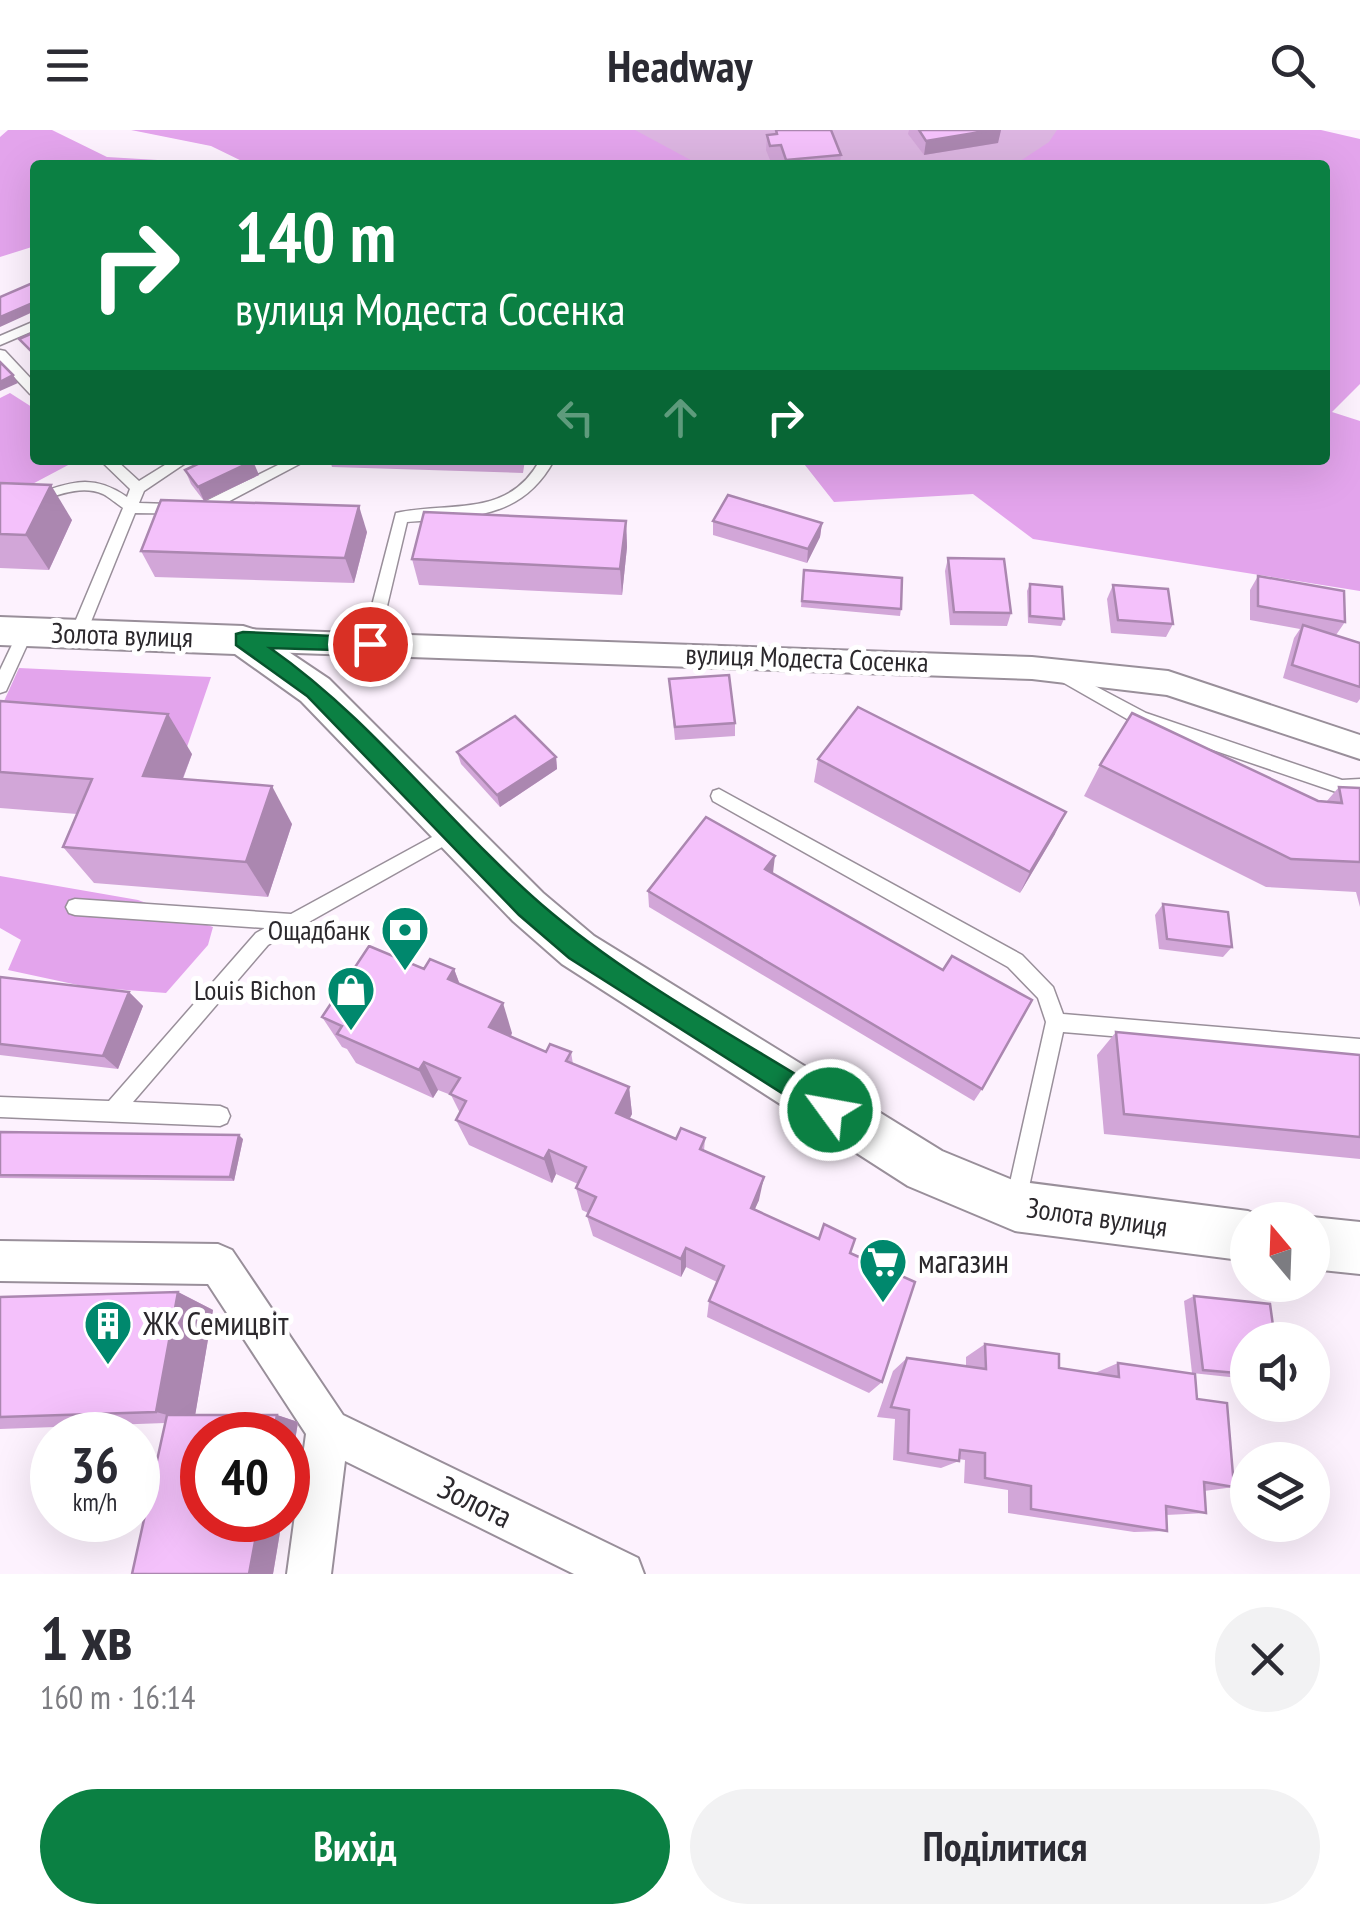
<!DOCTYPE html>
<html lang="uk">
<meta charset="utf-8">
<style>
:root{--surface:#fff;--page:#f2f2f3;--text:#2b2b33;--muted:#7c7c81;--accent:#0b8043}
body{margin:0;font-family:"PT Sans Narrow",sans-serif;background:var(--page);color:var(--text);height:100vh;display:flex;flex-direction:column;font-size:38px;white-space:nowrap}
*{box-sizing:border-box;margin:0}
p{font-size:32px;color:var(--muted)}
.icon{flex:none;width:55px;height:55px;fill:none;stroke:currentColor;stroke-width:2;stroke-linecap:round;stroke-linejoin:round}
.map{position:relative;height:1444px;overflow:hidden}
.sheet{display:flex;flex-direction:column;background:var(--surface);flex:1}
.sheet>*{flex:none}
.hud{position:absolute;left:30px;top:30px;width:1300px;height:305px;border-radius:10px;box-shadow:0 10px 40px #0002;background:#0b8043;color:#fff;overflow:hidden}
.needle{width:65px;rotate:341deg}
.controls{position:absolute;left:1230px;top:1072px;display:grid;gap:20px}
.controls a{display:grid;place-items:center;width:100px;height:100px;border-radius:50%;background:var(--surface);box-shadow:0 10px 40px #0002;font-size:50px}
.speed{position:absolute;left:30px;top:1282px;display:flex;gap:20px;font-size:50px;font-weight:700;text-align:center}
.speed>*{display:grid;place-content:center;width:130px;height:130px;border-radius:50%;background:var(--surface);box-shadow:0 10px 40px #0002;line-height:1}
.speed small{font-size:25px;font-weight:400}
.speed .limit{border:15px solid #d22;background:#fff;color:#111}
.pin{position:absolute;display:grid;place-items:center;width:85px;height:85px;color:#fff;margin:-42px;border:5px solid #fff;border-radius:50%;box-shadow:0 2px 10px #0007}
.me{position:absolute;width:110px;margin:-55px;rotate:302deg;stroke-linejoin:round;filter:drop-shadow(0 0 8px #0008)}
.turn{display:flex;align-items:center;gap:35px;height:210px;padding:0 40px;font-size:45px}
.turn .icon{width:130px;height:130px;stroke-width:2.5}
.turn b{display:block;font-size:70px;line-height:85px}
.lanes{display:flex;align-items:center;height:95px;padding:0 40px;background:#0003;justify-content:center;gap:50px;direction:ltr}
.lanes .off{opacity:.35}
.round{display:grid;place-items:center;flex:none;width:105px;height:105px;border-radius:52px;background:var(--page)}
.summary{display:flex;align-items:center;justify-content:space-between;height:170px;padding:0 40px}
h1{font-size:60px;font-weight:700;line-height:75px}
.cta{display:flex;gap:20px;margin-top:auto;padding:20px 40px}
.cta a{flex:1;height:115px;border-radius:60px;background:var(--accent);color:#fff;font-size:40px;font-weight:700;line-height:115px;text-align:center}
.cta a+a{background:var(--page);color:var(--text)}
header{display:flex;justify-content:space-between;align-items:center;height:130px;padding:0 40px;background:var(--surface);font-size:45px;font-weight:700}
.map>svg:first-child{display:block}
.green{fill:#dcb5e1}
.forest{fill:#e3a4ec}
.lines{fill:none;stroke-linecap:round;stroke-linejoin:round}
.service-casing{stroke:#998f9a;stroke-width:3}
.minor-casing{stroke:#998f9a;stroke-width:4}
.tertiary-casing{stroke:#998f9a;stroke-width:4}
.service{fill:#fff;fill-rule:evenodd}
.minor{fill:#fff;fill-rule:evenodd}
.tertiary{fill:#fff;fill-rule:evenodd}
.wall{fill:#d2a6d8}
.shaded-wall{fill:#ab87b0}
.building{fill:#f4c1fb;stroke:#ab87b0;stroke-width:2.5}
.route{fill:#0b8043;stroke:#07532c;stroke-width:2.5}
.labels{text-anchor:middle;stroke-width:10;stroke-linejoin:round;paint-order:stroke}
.street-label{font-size:28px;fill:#2b282c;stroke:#fff}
.poi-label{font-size:28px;fill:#2b282c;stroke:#fff;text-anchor:end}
.near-poi-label{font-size:32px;fill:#2b282c;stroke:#fff;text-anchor:start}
.near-street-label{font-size:32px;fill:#2b282c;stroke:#fff}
</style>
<header><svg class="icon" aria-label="menu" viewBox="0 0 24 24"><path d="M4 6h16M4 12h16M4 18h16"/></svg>Headway<svg class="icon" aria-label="search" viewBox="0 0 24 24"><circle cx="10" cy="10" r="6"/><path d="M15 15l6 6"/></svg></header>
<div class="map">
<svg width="1360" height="1444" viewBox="0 0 1360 1444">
<rect width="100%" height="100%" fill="#fdf2fe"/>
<polygon class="green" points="535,0 1292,0 1322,35 607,35"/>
<g class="forest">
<polygon points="8,0 52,0 107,27 208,33 35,35 35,116 0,127 0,7"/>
<polygon points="131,0 635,0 700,35 250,35 211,16"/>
<polygon points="1057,0 1321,0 1360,9 1360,254 1332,282 1360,291 1360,461 1033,409 973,364 834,372 801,330 1325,330 1325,35 1014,35 1049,12"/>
<polygon points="10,263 35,279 35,330 72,330 72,333 23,359 0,361 0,268"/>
<polygon points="19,538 211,547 187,617 0,580"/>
<polygon points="0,746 138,770 213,797 208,815 166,863 87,857 8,840 21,810 0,798"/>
</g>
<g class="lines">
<g class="service-casing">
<g id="service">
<polygon points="35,191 35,200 0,215 0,206"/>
<polygon points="0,220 5,221 35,253 35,265 30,264 0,232"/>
<path d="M100,330H116L139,351L173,330H190L144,361L139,373L198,375L288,330H307L205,384L135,383L86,504L78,510L70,504L123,378C117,374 109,367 103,364C70,350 33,381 0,378V368C50,372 75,331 127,367L130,359Z"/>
<path d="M540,330H554C522,390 468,387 407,392L378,514L376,518H364L362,514L396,383C450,371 508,389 540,330Z"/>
<polygon points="25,496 33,502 6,561 0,563 0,540 20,498"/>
<polygon points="1063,539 1146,583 1342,650 1360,649 1360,663 1342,664 1134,593 1057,549 1055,545 1057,541"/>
<polygon points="719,659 1022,825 1053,857 1063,884 1360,909 1360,927 1063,902 1025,1075 1022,1082 1015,1085 1008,1082 1005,1075 1046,892 1038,868 1008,837 713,671 711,666 713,661"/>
<polygon points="454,695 460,697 463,702 460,707 268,815 133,972 220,976 227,979 230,986 227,993 220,996 0,987 0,967 109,971 256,803 265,798 75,785 69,783 66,777 69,771 75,769 291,784"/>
</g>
</g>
<g class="minor-casing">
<g id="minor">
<polygon points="243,499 1032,527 1168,541 1360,605 1360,629 1167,565 1032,549 243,521 233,518 229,510 233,502"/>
<polygon points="0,1111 218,1114 232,1120 343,1285 638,1428 644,1444 574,1444 345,1331 331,1444 287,1444 306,1304 208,1154 0,1151"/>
</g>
</g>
<g class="tertiary-casing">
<g id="tertiary">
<polygon points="0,487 243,496 256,500 329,549 543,763 594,806 942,1021 1015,1051 1248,1081 1266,1088 1248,1090 1248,1131 1015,1101 908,1056 562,834 513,791 301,571 235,524 0,515"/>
<polygon points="1312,1087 1360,1092 1360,1144 1312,1139 1312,1090 1306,1090"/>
</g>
</g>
<use href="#service" class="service"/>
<use href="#minor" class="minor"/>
<use href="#tertiary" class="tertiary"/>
</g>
<g class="wall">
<polygon points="776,0 841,25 840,35 782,35 780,30 770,30 766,20 767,5 775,4"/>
<polygon points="909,0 1001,0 998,13 924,25 908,4"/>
<polygon points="330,330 525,330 523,343 332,337"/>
<polygon points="185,340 259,345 204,371 191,354"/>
<polygon points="0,353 72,390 49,440 0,438"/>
<polygon points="626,391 627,417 622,465 419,455 412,429"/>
<polygon points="713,391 822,393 820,407 807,433 713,405"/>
<polygon points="367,402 354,453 155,447 141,421"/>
<polygon points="948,428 1011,483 1007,496 950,495 945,441"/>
<polygon points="804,440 901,479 900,486 801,477"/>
<polygon points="1258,446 1345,492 1336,505 1360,513 1360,569 1357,573 1283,548 1294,508 1300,499 1250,490 1250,460"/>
<polygon points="1030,454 1064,489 1061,496 1028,493 1027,461"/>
<polygon points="1113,455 1173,494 1166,507 1111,503 1107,469"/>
<polygon points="669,549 735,593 735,606 675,610"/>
<polygon points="0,571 192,624 183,649 292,694 268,767 94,753 63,717 77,684 0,678"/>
<polygon points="457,622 556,627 557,639 500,677 461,634"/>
<polygon points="818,629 1055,704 1020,763 814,652"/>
<polygon points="1100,635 1318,671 1326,672 1339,657 1360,658 1360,777 1356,762 1266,757 1084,666"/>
<polygon points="772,743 982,959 974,971 649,777 648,761"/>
<polygon points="1163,774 1232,817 1223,827 1159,819 1155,785"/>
<polygon points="424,839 454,839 460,855 512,903 511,907 546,922 571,922 573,934 629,957 632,984 629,989 676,1009 705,1008 704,1021 759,1070 754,1080 818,1109 824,1094 850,1123 882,1252 869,1263 707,1187 709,1171 717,1152 686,1137 681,1147 593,1106 587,1086 588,1083 582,1080 576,1058 578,1054 556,1044 552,1053 469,1015 456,990 460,983 451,965 438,960 433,968 356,933 347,919 342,917 322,887"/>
<polygon points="0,847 129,862 143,876 118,939 0,925"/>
<polygon points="1116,902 1360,925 1360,1029 1104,1004 1097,925"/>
<polygon points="0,1002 243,1009 234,1051 0,1048"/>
<polygon points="178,1162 213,1180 195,1285 277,1285 298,1292 288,1354 288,1305 202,1305 202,1390 282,1390 273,1444 132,1444 165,1293 0,1299 0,1167"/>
<polygon points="1194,1166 1248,1210 1248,1249 1192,1243 1184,1171"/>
<polygon points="985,1214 1059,1238 1095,1243 1118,1233 1197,1269 1234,1357 1204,1361 1206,1383 1166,1385 1167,1401 1134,1402 1008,1383 1008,1360 964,1353 965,1330 959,1329 959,1331 941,1338 893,1330 895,1289 877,1287 893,1241 907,1228 966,1236 966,1227"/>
</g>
<g class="shaded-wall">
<polygon points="992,0 1001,0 998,13 924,25 926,11"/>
<polygon points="35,172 35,181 0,197 0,187"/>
<polygon points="13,245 18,253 0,261 0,252"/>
<polygon points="253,331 259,345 204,371 198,357"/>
<polygon points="51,355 72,390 49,440 26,405"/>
<polygon points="359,376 367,402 354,453 345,428"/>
<polygon points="626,391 627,417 622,465 620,439"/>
<polygon points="822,393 820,407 807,433 808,419"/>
<polygon points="168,584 192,624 169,684 143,646"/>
<polygon points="556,627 557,639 500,677 497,665"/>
<polygon points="272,656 292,694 268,767 246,732"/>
<polygon points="1066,682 1055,704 1020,763 1030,742"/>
<polygon points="775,726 773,743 763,756 765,739"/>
<polygon points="454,839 466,871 448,849"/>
<polygon points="129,862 143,876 118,939 103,926"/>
<polygon points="503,873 512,903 499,926 489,897"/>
<polygon points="424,932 438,960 433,968 419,940"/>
<polygon points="629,957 632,984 620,1008 616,983"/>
<polygon points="239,1005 243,1009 234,1051 230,1047"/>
<polygon points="549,1020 556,1044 552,1053 544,1029"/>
<polygon points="764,1047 759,1070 746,1099 751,1078"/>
<polygon points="686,1118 686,1137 681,1147 681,1129"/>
<polygon points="178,1162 213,1180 194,1292 156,1282"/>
<polygon points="277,1285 298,1292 288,1354 288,1305 273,1305"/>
<polygon points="259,1390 282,1390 273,1444 249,1444"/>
</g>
<g class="building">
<polygon points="776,0 831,0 841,25 786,30 781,15 770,16 767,5 777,4"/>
<polygon points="919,0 992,0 926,11"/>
<polygon points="35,152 35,172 0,187 0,167"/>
<polygon points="35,202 35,225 19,209"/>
<polygon points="0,232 13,245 0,252"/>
<polygon points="206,330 253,330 253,331 198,357 185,340"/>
<polygon points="0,353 51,355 26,405 0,404"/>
<polygon points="728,365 822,393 808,419 713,391"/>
<polygon points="161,370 359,376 345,428 141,421"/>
<polygon points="424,382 626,391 620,439 412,429"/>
<polygon points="948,428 1004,429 1011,483 954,482"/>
<polygon points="804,440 902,448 901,479 802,471"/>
<polygon points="1258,446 1344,461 1345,492 1258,476"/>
<polygon points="1030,454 1062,457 1064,489 1030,486"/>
<polygon points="1113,455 1168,459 1173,494 1118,490"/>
<polygon points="1303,495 1360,513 1360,557 1292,535"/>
<polygon points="729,545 735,593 675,597 669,549"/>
<polygon points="0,571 168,584 143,646 272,656 246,732 63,717 92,649 0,642"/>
<polygon points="858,577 1066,682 1030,742 818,629"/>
<polygon points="1132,583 1318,671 1342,673 1339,657 1360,658 1360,732 1291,729 1100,635"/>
<polygon points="515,586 556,627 497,665 457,622"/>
<polygon points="706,687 775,726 765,739 943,840 952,826 1032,870 982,959 648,761"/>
<polygon points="1163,774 1228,782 1232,817 1167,809"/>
<polygon points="369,816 424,839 430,829 454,839 448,849 503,873 489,897 546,922 550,914 571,922 566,931 629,957 616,983 676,1009 681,998 705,1008 700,1019 764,1047 751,1078 819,1109 824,1094 855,1109 850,1123 915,1152 882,1252 709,1171 724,1136 686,1118 681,1129 587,1086 596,1067 576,1058 586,1037 549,1020 544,1029 456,990 466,971 450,964 460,948 424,932 419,940 337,904 342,896 322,887"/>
<polygon points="0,847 129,862 103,926 0,914"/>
<polygon points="1116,902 1360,925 1360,1007 1124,984"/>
<polygon points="0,1002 239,1005 230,1047 0,1045"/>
<polygon points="178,1162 156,1282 0,1287 0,1167"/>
<polygon points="1194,1166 1270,1174 1275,1210 1248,1210 1248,1244 1203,1240"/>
<polygon points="985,1214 1059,1224 1059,1238 1119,1247 1118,1233 1195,1244 1197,1269 1227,1273 1234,1357 1204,1352 1206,1383 1166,1376 1167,1401 1031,1379 1031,1356 985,1348 985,1323 960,1320 959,1331 908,1323 909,1280 891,1277 907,1228 986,1239"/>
<polygon points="167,1285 277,1285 273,1305 202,1305 202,1390 259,1390 249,1444 132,1444"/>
</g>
<path class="route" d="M243,502L377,508V519L370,521L270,518C373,590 447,692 541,774C630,851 739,908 839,971L843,980L839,988L830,992L821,988L569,828L519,785L307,566L236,515V504Z"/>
<defs>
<g id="bank-pin" transform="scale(2.5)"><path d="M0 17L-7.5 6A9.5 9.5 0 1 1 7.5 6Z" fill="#00886d" stroke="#fff"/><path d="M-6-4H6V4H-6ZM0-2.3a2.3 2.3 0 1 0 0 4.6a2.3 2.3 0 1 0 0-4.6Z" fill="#fff"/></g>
<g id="shop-pin" transform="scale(2.5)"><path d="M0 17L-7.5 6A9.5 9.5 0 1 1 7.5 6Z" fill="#00886d" stroke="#fff"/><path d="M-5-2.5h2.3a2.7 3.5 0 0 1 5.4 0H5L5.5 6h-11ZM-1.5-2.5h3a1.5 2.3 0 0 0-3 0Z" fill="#fff"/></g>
<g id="supermarket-pin" transform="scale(2.5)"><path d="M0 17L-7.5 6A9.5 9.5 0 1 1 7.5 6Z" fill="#00886d" stroke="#fff"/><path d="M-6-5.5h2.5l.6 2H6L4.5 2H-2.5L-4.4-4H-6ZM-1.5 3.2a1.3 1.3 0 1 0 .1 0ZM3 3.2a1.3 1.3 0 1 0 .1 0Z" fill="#fff"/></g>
<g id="building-pin" transform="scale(2.5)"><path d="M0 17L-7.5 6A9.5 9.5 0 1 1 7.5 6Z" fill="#00886d" stroke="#fff"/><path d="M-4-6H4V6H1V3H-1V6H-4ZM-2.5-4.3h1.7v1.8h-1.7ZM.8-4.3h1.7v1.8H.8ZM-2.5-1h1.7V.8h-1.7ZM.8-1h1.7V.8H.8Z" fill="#fff"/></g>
</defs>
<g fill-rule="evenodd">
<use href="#bank-pin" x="405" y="800"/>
<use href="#shop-pin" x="351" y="860"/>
<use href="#supermarket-pin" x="883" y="1132"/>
<use href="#building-pin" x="108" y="1194"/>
</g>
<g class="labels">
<g class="street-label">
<text transform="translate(122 505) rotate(2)" y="10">Золота вулиця</text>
<text transform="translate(807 528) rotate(2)" y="10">вулиця Модеста Сосенка</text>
<text transform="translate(1097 1087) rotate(8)" y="10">Золота вулиця</text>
</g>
<g class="poi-label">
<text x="370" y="810">Ощадбанк</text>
<text x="316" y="870">Louis Bichon</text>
</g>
<g class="near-poi-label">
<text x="918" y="1143">магазин</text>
<text x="143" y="1205">ЖК Семицвіт</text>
</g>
<g class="near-street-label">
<text transform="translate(475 1372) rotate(26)" y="11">Золота</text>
</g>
</g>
</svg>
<div class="controls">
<a><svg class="needle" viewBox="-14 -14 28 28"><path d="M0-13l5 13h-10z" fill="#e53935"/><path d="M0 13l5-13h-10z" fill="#7c7c81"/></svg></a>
<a><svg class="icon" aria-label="sound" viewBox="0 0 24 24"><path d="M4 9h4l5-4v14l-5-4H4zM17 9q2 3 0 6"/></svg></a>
<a><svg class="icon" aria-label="layers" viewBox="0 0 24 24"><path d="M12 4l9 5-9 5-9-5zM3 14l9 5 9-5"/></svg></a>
</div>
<div class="speed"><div>36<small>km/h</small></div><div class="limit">40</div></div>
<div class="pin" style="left:370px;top:514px;background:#d93025"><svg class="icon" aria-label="arrive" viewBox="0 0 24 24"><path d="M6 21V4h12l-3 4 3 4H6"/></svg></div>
<svg class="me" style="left:830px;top:980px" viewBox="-20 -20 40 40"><circle r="17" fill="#0b8043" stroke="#fff" stroke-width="3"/><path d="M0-11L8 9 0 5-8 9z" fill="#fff"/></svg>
<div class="hud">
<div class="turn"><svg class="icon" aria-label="right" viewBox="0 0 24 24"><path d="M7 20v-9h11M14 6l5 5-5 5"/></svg><div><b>140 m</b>вулиця Модеста Сосенка</div></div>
<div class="lanes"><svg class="icon off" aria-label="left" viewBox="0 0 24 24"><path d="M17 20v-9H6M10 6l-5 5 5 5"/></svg><svg class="icon off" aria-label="ahead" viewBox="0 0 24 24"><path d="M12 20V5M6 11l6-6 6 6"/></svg><svg class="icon" aria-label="right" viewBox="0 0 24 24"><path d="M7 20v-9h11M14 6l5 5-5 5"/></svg></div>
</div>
</div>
<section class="sheet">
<div class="summary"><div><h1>1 хв</h1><p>160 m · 16:14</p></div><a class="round"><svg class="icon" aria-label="close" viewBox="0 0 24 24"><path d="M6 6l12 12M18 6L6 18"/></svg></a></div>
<div class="cta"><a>Вихід</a><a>Поділитися</a></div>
</section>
